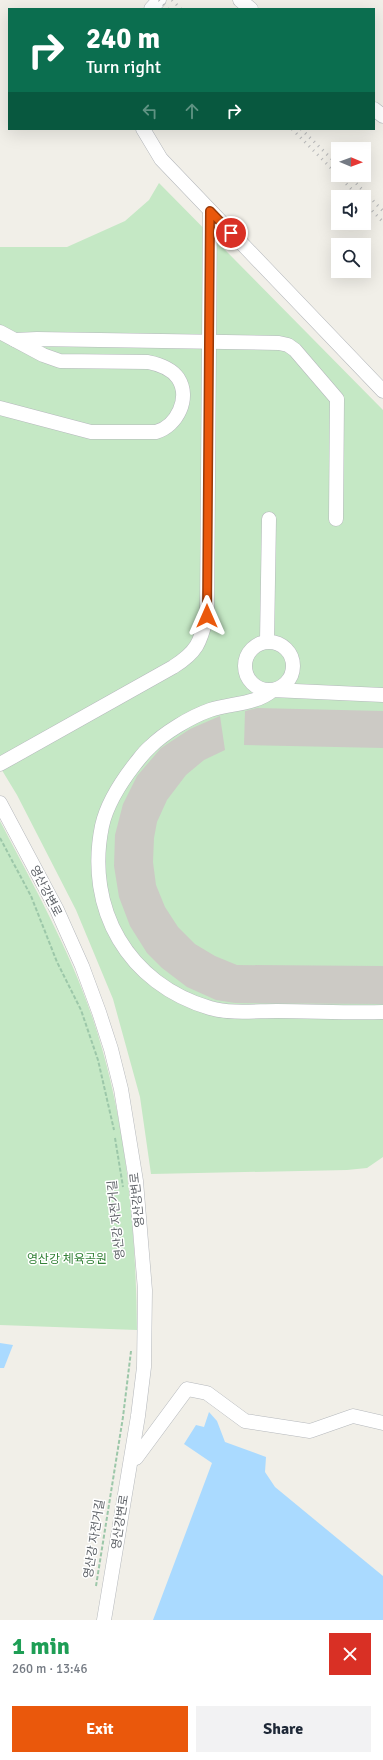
<!DOCTYPE html>
<meta charset="utf-8">
<style>
:root{--surface:#fff;--page:#f2f2f3;--text:#1f2937;--muted:#747a83;--accent:#ea580c}
body{margin:0;font-family:Signika,"Noto Sans KR",sans-serif;background:var(--page);color:var(--text);height:100vh;display:flex;flex-direction:column;font-size:15px;white-space:nowrap}
*{box-sizing:border-box;margin:0}
p{font-size:13px;color:var(--muted)}
.icon{flex:none;width:22px;height:22px;fill:none;stroke:currentColor;stroke-width:2;stroke-linecap:round;stroke-linejoin:round}
.map{position:relative;height:1620px;overflow:hidden}
.sheet{display:flex;flex-direction:column;background:var(--surface);flex:1}
.sheet>*{flex:none}
.banner{position:absolute;left:8px;top:8px;width:367px;height:122px;border-radius:0px;box-shadow:0 4px 16px #0002;background:#0b6e4f;color:#fff;overflow:hidden}
.needle{width:26px;rotate:91deg}
.buttons{position:absolute;left:331px;top:142px;display:grid;gap:8px}
.buttons a{display:grid;place-items:center;width:40px;height:40px;border-radius:0px;background:var(--surface);box-shadow:0 4px 16px #0002;font-size:20px}
.pin{position:absolute;display:grid;place-items:center;width:34px;height:34px;color:#fff;margin:-17px;border:2px solid #fff;border-radius:50%;box-shadow:0 1px 4px #0007}
.me{position:absolute;width:44px;margin:-22px;rotate:0deg;stroke-linejoin:round;filter:drop-shadow(0 0 3px #0008)}
.turn{display:flex;align-items:center;gap:14px;height:84px;padding:0 12px;font-size:18px}
.turn .icon{width:52px;height:52px;stroke-width:2.5}
.turn b{display:block;font-size:28px;line-height:34px}
.lanes{display:flex;align-items:center;height:38px;padding:0 12px;background:#0003;justify-content:center;gap:20px;direction:ltr}
.lanes .off{opacity:.35}
.round{display:grid;place-items:center;flex:none;width:42px;height:42px;border-radius:0px;background:var(--page)}
.summary{display:flex;align-items:center;justify-content:space-between;height:68px;padding:0 12px}
h1{font-size:24px;font-weight:800;line-height:30px;color:#1e9e55}
.action{display:flex;gap:8px;margin-top:auto;padding:8px 12px}
.action a{flex:1;height:46px;border-radius:0px;background:var(--accent);color:#fff;font-size:16px;font-weight:800;line-height:46px;text-align:center}
.action a+a{background:var(--page);color:var(--text)}
.map>svg:first-child{display:block}
.green{fill:#c5e8c5}
.water{fill:#aadaff}
.building{fill:#cccac5}
.lines{fill:none;stroke-linecap:round;stroke-linejoin:round}
.minor-casing{stroke:#b5b8bc;stroke-width:15}
.path{stroke:#9cc7a9;stroke-width:2;stroke-dasharray:4 2;stroke-linecap:butt}
.minor{stroke:#fff;stroke-width:14}
.rail{stroke:#b6b7b8;stroke-width:3;stroke-dasharray:1 5;stroke-linecap:butt}
.route-casing{stroke:#983908;stroke-width:10}
.route{stroke:#ea580c;stroke-width:7}
.labels{text-anchor:middle;stroke-width:3;stroke-linejoin:round;paint-order:stroke}
.street-label{font-size:12px;fill:#5f6368;stroke:#fff}
.park-label{font-size:12px;fill:#348238;stroke:#fff}
</style>
<div class="map">
<svg width="383" height="1620" viewBox="0 0 383 1620">
<rect width="100%" height="100%" fill="#f1efe8"/>
<g class="green">
<polygon points="159,183 383,410 383,1157 367,1168 347,1170 151,1174 140,1097 113,999 76,910 17,795 0,767 0,247 67,247 125,221 149,200"/>
<path d="M0,821C39,896 81,970 103,1052C128,1141 136,1238 137,1330L0,1325Z"/>
</g>
<g class="water">
<polygon points="0,1343 13,1345 4,1368 0,1368"/>
<polygon points="209,1412 217,1421 225,1442 266,1457 265,1472 275,1487 383,1576 383,1620 153,1620 212,1463 184,1444 196,1425 204,1427"/>
</g>
<g class="building">
<polygon points="257,708 383,711 383,748 244,745 245,711"/>
<polygon points="220,716 225,750 204,760 186,775 167,800 157,822 154,838 153,862 156,885 165,907 178,927 195,944 215,956 237,965 383,966 383,1004 235,1003 216,1000 187,987 162,968 147,953 130,926 119,897 114,866 115,835 123,804 137,776 161,748 190,729"/>
</g>
<g class="lines">
<g class="minor-casing">
<g id="minor">
<polyline points="240,0 251,9"/>
<polyline points="151,9 159,0"/>
<polyline points="374,109 383,116"/>
<polyline points="143,129 161,159 383,391"/>
<path d="M0,332L43,355L60,361L148,362C158,364 171,368 178,378C191,398 177,426 156,432H91L0,408"/>
<polyline points="15,340 37,339 279,343 288,345 295,350 337,399 336,519"/>
<polyline points="267,641 269,519"/>
<circle cx="269" cy="666" r="24"/>
<path d="M383,695L273,690C255,705 231,703 210,710C190,717 164,733 150,747C144,752 140,758 135,764C121,782 107,803 102,826C85,909 128,984 210,1008C231,1014 255,1011 277,1011C312,1011 348,1013 383,1012"/>
<path d="M0,764L173,667C197,652 200,643 207,616L210,211"/>
<polyline points="0,803 57,910 82,966 99,1012 111,1049 121,1089 136,1181 145,1290 144,1367 138,1416 104,1620"/>
<polyline points="136,1458 187,1389 207,1393 245,1421 310,1431 353,1416 383,1423"/>
</g>
</g>
<g class="path">
<polyline points="0,838 31,896 57,962 81,1010 98,1060 114,1130"/>
<polyline points="115,1138 123,1187"/>
<polyline points="96,1586 123,1417 131,1351"/>
</g>
<use href="#minor" class="minor"/>
<g class="rail">
<polyline points="159,0 168,9"/>
<polyline points="172,0 181,9"/>
<polyline points="292,129 338,175"/>
<polyline points="301,129 338,165"/>
<polyline points="338,175 359,197"/>
<polyline points="348,175 383,211"/>
<polyline points="364,202 383,222"/>
</g>
</g>
<g class="lines">
<g class="route-casing">
<polyline id="route" points="207,616 210,211 231,233"/>
</g>
<use href="#route" class="route"/>
</g>
<g class="labels">
<g class="street-label">
<text transform="translate(46 891) rotate(63)" y="4">영산강변로</text>
<text transform="translate(137 1200) rotate(-96)" y="4">영산강변로</text>
<text transform="translate(116 1220) rotate(-96)" y="4">영산강 자전거길</text>
<text transform="translate(120 1522) rotate(-81)" y="4">영산강변로</text>
<text transform="translate(94 1539) rotate(-81)" y="4">영산강 자전거길</text>
</g>
<g class="park-label">
<text x="67" y="1263">영산강 체육공원</text>
</g>
</g>
</svg>
<div class="buttons">
<a><svg class="needle" viewBox="-14 -14 28 28"><path d="M0-13l5 13h-10z" fill="#e53935"/><path d="M0 13l5-13h-10z" fill="#747a83"/></svg></a>
<a><svg class="icon" aria-label="sound" viewBox="0 0 24 24"><path d="M4 9h4l5-4v14l-5-4H4zM17 9q2 3 0 6"/></svg></a>
<a><svg class="icon" aria-label="search" viewBox="0 0 24 24"><circle cx="10" cy="10" r="6"/><path d="M15 15l6 6"/></svg></a>
</div>
<div class="pin" style="left:231px;top:233px;background:#d93025"><svg class="icon" aria-label="arrive" viewBox="0 0 24 24"><path d="M6 21V4h12l-3 4 3 4H6"/></svg></div>
<svg class="me" style="left:207px;top:616px" viewBox="-20 -20 40 40"><path d="M0-17L14 15 0 8-14 15z" fill="#ea580c" stroke="#fff" stroke-width="4"/></svg>
<div class="banner">
<div class="turn"><svg class="icon" aria-label="right" viewBox="0 0 24 24"><path d="M7 20v-9h11M14 6l5 5-5 5"/></svg><div><b>240 m</b>Turn right</div></div>
<div class="lanes"><svg class="icon off" aria-label="left" viewBox="0 0 24 24"><path d="M17 20v-9H6M10 6l-5 5 5 5"/></svg><svg class="icon off" aria-label="ahead" viewBox="0 0 24 24"><path d="M12 20V5M6 11l6-6 6 6"/></svg><svg class="icon" aria-label="right" viewBox="0 0 24 24"><path d="M7 20v-9h11M14 6l5 5-5 5"/></svg></div>
</div>
</div>
<section class="sheet">
<div class="summary"><div><h1>1 min</h1><p>260 m · 13:46</p></div><a class="round" style="background:#d93025;color:#fff"><svg class="icon" aria-label="close" viewBox="0 0 24 24"><path d="M6 6l12 12M18 6L6 18"/></svg></a></div>
<div class="action"><a>Exit</a><a>Share</a></div>
</section>
